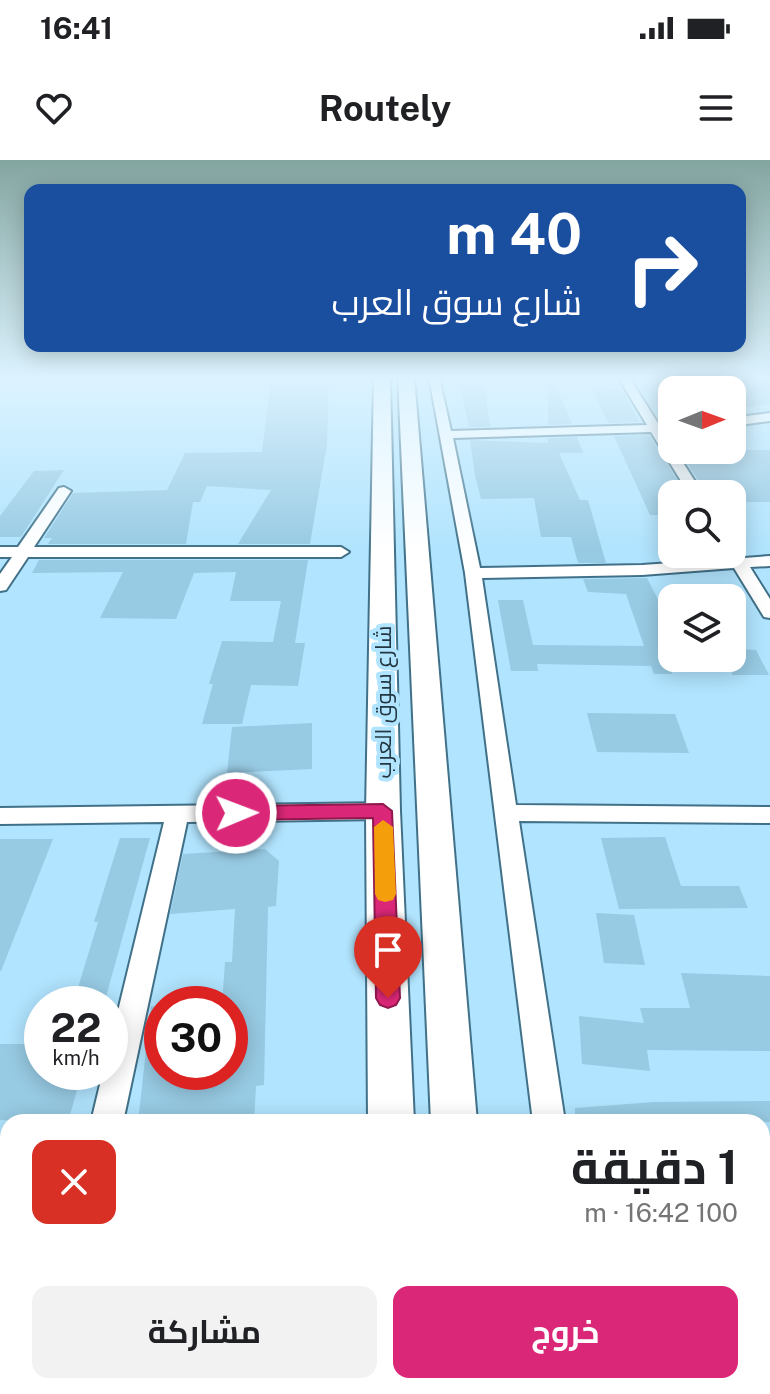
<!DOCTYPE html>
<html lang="ar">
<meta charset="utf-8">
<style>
:root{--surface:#fff;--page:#f2f2f2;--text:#202124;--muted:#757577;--accent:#db2777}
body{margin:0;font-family:"Public Sans",Cairo,sans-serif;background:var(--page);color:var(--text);direction:rtl;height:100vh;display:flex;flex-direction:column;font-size:30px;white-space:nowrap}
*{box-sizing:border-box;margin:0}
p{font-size:26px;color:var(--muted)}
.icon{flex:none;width:44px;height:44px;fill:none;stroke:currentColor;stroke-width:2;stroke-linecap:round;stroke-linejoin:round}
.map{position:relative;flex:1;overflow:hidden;direction:ltr}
.drawer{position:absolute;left:0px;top:954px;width:770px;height:280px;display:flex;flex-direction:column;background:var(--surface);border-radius:24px 24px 0 0;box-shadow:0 4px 20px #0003;direction:rtl}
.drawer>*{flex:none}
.guide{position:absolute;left:24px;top:24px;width:722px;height:168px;border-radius:16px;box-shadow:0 4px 20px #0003;direction:rtl;background:#1a4fa0;color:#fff;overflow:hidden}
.needle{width:52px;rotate:89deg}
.buttons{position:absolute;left:658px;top:216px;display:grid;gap:16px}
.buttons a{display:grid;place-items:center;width:88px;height:88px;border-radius:16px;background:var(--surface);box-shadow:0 4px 20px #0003;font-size:40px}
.speed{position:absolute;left:24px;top:826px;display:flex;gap:16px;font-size:40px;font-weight:700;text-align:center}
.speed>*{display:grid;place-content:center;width:104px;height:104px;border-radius:50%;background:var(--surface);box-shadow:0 4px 20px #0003;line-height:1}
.speed small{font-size:20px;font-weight:400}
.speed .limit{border:12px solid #d22;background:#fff;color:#111}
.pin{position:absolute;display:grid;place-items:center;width:68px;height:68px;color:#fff;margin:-82px -34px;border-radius:50% 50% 50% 0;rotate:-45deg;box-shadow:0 0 8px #0007}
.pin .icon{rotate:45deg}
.me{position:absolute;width:88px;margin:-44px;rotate:89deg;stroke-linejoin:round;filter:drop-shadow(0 0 6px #0008)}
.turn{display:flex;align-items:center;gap:28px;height:168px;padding:0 32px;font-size:36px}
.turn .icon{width:104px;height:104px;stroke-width:2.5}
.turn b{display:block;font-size:56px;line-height:68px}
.round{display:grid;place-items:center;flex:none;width:84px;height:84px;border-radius:16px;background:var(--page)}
.head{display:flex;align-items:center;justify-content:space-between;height:136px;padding:0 32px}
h1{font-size:48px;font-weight:700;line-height:60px}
.button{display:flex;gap:16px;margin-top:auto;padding:16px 32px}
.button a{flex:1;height:92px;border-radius:16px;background:var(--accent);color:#fff;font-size:32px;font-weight:700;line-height:92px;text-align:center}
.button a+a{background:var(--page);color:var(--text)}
.status{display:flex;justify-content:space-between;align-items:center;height:56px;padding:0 40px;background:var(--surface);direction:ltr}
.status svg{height:22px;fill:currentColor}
header{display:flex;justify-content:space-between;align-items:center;height:104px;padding:0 32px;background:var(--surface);font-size:36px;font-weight:700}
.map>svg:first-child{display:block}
.building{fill:#97cae3}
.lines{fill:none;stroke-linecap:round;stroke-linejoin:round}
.street-casing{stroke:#417188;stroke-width:4}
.secondary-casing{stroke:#417188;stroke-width:4}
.street{fill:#fff;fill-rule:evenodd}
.secondary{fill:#fff;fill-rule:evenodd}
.route{fill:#db2777;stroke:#8e194d;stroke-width:2}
.slow{fill:#f59e0b}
.labels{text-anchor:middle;stroke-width:8;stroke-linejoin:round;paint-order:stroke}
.street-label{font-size:22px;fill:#223741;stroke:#b1e4fe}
</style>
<div class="status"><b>16:41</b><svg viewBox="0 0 49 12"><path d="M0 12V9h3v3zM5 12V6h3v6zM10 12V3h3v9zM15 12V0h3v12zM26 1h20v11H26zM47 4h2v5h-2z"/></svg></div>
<header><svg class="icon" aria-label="menu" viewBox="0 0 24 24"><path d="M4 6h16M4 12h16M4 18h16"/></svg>Routely<svg class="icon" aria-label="heart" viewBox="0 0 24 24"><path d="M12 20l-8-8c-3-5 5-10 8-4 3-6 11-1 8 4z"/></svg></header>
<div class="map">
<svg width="770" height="1234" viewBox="0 0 770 1234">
<rect width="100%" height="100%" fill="#b1e4fe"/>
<g class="building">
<polygon points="271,217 329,219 327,284 310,384 238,384 271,330 207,326 200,342 193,342 186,384 48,384 52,378 44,378 73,333 167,330 185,293 262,292"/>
<polygon points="549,217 552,217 572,264 548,265"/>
<polygon points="732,217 770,217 770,244 732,249"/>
<polygon points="458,218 484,218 490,267 469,267"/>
<polygon points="592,229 622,230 640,262 608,263"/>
<polygon points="649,275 679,323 672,323 672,355 650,355 614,276"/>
<polygon points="577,277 583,293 559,293 580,340 588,340 606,403 578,403 571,377 541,377 534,338 481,339 475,316 470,280 548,283 548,278"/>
<polygon points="679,290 770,290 770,342 732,342 732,323 700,323"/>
<polygon points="64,310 21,377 0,377 0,356 34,311"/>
<polygon points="39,400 308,400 295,483 305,483 298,526 251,525 242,564 202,564 213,524 209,524 222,481 273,482 281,441 230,441 236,412 194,413 176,459 100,458 123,412 32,413"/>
<polygon points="647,418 664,451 672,451 672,514 654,514 651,506 537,504 538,511 511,511 498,440 523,440 533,485 644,486 626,434 588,432 583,419"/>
<polygon points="732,489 756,490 769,515 732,515"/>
<polygon points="587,553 675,554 689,593 597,592"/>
<polygon points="312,563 312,609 227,613 232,567"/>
<polygon points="665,677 681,726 739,726 748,748 619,749 601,678"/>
<polygon points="120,678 150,678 104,844 73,844 98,762 94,762"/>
<polygon points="0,679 53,679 1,811 0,811"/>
<polygon points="265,689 279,701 276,746 268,747 264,925 256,926 254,962 138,962 151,846 162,847 162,912 230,912 230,844 222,844 225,802 232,802 235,749 170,754 183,694"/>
<polygon points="596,753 634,755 645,805 604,803"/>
<polygon points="681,813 770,816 770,891 647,890 650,911 582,904 579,856 644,863 640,848 690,848"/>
<polygon points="0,884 42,884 42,912 82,912 68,962 0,960"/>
<polygon points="770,941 770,962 575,962 575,948 654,942"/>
</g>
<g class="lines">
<g class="street-casing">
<g id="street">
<polygon points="429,217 439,217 451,271 647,265 618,217 629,217 659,265 672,264 672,272 664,272 672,290 675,290 703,334 689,334 651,272 453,278 480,408 642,405 729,399 726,394 732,394 733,388 739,390 744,398 770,396 770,406 750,407 770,439 770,458 764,457 734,408 642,415 482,418 516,645 770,647 770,663 519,661 565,962 533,962 465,413"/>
<polygon points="770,253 770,261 732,266 732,258"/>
<polygon points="64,327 71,331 34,387 341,387 349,392 341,397 28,397 6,430 0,431 0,414 12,397 0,397 0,387 18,387 59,328"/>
<polygon points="383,643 391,645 394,651 391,657 383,659 187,662 123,962 91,962 103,912 110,912 110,884 164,662 0,664 0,648"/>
<polygon points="29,1226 67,1226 66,1234 26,1234"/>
<polygon points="568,1226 606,1226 608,1234 568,1234"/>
</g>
</g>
<g class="secondary-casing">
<g id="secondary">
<polygon points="374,217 390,217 400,651 414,962 368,962 366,651"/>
<polygon points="398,217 414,217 477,962 431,962"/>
<rect x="371" y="1226" width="56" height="8"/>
<rect x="444" y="1226" width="56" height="8"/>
</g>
</g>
<use href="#street" class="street"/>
<use href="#secondary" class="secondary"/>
</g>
<linearGradient id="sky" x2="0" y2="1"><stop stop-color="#83a5a0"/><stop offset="0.56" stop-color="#dcf3ff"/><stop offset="1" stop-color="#dcf3ff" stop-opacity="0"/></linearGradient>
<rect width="770" height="390" fill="url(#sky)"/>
<polygon class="route" points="383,644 392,651 400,838 396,845 388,848 380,845 376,838 373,658 236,660 226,653 236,646"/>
<polygon class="slow" points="383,660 393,667 396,734 393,740 385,742 378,740 375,734 374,667"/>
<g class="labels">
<g class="street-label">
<text transform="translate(383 542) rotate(-90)" y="8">شارع سوق العرب</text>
</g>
</g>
</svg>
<div class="buttons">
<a><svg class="needle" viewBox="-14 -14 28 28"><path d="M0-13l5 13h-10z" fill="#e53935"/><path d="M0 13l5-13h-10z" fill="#757577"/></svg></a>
<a><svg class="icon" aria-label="search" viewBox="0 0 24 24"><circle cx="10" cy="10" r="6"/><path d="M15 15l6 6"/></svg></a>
<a><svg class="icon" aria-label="layers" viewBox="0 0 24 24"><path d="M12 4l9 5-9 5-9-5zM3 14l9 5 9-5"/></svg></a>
</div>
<div class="speed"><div>22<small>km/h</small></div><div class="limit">30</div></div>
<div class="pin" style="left:388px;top:838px;background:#d93025"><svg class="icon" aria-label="arrive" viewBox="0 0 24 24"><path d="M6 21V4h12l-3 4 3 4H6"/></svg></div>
<svg class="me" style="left:236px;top:653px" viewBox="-20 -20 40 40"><circle r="17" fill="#db2777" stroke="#fff" stroke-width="3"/><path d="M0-11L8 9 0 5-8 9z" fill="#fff"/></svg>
<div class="guide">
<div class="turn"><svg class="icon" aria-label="right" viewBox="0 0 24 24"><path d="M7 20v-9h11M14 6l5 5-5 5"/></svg><div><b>40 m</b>شارع سوق العرب</div></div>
</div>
<section class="drawer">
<div class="head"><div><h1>1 دقيقة</h1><p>100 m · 16:42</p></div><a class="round" style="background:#d93025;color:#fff"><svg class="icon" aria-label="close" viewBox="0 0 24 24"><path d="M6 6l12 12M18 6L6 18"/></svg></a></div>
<div class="button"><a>خروج</a><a>مشاركة</a></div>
</section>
</div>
